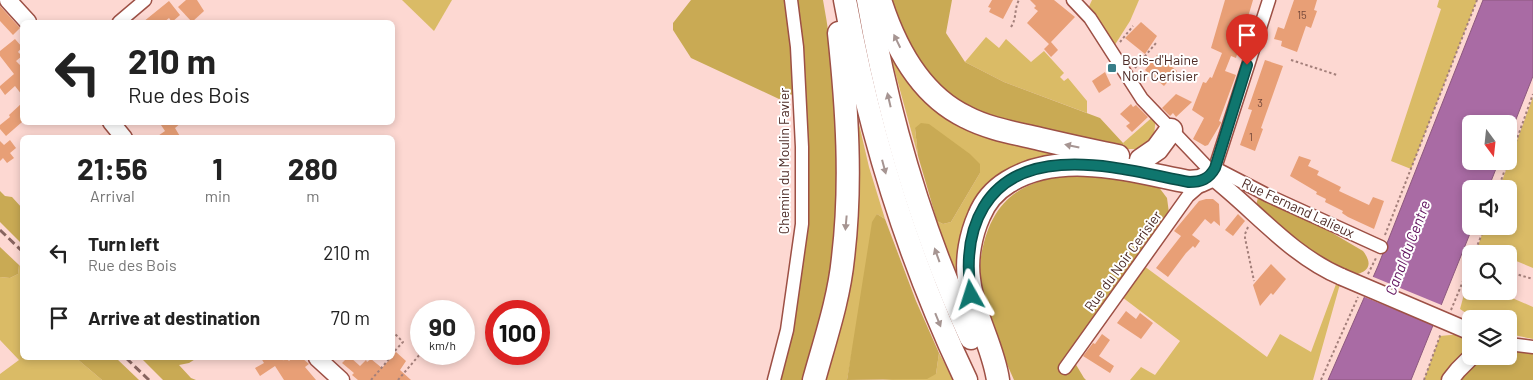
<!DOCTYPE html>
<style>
:root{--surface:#fff;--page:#f2f2f2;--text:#222;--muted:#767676}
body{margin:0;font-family:Barlow,sans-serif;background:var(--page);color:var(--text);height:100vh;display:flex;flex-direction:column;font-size:19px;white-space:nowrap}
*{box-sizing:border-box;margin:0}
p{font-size:16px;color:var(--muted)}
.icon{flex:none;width:28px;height:28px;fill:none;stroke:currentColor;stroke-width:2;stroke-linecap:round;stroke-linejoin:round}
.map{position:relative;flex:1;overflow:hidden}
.side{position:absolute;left:20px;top:135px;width:375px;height:225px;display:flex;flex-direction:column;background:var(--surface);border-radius:8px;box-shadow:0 2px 8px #0003}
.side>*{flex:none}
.hud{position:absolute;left:20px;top:20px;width:375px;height:105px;border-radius:8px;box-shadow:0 2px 8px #0003;background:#fff;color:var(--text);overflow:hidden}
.needle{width:32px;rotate:165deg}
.controls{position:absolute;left:1462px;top:115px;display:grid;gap:10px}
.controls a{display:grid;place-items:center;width:55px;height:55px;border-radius:8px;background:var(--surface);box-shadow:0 2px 8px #0003;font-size:25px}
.speed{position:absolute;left:410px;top:300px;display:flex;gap:10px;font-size:25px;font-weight:700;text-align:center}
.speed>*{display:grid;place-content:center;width:65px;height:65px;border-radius:50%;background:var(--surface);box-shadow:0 2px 8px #0003;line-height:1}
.speed small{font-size:12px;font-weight:400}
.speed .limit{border:8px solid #d22;background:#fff;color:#111}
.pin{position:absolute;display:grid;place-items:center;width:42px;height:42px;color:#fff;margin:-51px -21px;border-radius:50% 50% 50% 0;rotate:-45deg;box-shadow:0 0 5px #0007}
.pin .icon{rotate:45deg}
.me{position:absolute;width:55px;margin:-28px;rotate:354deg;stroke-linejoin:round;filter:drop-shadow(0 0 4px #0008)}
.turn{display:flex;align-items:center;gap:18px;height:105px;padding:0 25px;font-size:22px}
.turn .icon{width:65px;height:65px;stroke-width:2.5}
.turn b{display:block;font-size:35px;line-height:42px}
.eta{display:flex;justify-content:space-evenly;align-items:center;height:85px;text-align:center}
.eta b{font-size:30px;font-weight:700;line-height:35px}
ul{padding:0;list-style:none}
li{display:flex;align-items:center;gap:15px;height:65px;padding:0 25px}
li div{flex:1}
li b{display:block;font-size:19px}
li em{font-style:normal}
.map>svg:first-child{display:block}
.green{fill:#dabb66}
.forest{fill:#c9aa54}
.water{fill:#a96ba4;stroke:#8d587e}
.pier{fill:#fdd8d2}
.building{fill:#e89f76}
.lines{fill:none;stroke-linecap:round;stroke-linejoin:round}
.minor-casing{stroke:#9d5045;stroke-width:15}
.tertiary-casing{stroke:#9d5045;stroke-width:19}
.motorway-casing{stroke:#9d5045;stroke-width:25}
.path{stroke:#a37f7a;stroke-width:2;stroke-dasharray:2.5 2.5;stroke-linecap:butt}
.minor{stroke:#fff;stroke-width:12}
.tertiary{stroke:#fff;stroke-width:16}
.motorway{stroke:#fff;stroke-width:22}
.rail{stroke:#87645f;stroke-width:3;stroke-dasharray:8 4;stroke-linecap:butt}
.tertiary-bridge-casing{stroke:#9d5045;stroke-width:19;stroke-linecap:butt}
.tertiary-bridge{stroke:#fff;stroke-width:16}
.oneway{fill:#a69592}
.route-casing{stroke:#0a4d48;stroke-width:12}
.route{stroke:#0f766e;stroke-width:9}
.poi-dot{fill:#387e89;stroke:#fff;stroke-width:2}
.labels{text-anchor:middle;stroke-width:4;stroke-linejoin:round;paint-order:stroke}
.number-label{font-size:11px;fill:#74483a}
.poi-label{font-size:14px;fill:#4d2b26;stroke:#fff;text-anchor:start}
.street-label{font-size:14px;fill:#4d2b26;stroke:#fff}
.water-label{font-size:15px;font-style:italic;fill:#60115d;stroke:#fff}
</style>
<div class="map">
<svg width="1533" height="380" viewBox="0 0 1533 380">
<rect width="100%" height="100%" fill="#fdd8d2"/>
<g class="green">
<polygon points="402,0 452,0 434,31"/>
<polygon points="1092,0 1139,0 1130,21 1111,51 1086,13"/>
<polygon points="1439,0 1477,0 1411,169 1391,161 1441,9 1437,7"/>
<polygon points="877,17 1106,160 996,183 965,292 946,260 947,250 937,221 943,224 951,222 980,173 915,128 918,156 894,68"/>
<polygon points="986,37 999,48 1006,39 1031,62 1044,51 1064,73 1060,77 1064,81 1068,78 1087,101 1087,113 1004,82 965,62"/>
<polygon points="1533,97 1533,268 1509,258 1509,254 1475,254 1485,226 1509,226 1509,189 1499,189"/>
<polygon points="855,107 869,167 885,219 877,214 847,380 820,380"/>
<polygon points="1156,114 1154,137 1138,149 1125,149 1123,143"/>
<polygon points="1140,263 1267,357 1280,334 1311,352 1339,276 1342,277 1313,380 1130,380 1141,367 1155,375 1180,341 1118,294"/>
<polygon points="19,265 22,268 22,358 76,358 102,380 0,380 0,374 19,360 0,340 0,277 10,278 18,274"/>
<polygon points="1471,269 1471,291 1496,291 1533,307 1533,339 1509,334 1509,319 1475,319 1460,309"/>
<polygon points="1471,333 1471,356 1450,380 1424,380 1440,336"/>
<polygon points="939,353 954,380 883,380 936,374"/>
</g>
<g class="forest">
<path d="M691,0H823C838,82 846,179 833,262C827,302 815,341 804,380H774L795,275L799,92L779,99L691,58L673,30V23Z"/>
<polygon points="891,0 952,0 946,33 965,62 1004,82 1100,118 1123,143 1125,149 972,114 915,63"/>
<polygon points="921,123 929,124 970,154 980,164 980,173 951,222 943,224 937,221 918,156 915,128"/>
<path d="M1086,174L1158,186L1167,198L1169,213L1072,358L1084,378L1086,380H1014C1005,361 998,340 991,320C987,309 982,298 980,287C978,278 980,266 981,257C986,226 999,198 1030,185C1048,177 1067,176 1086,174Z"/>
<polygon points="0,191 5,196 12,197 22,208 22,244 0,222"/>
<path d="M1259,194L1269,196L1363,251C1379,272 1357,275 1342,277L1255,209Z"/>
<polygon points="877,214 885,219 916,301 939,353 936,374 927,379 847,380 872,222"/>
<polygon points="0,247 19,265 18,274 10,278 0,277"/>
<polygon points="1509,344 1533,347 1533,380 1450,380 1472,356 1509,356"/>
<polygon points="76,358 116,358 139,380 102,380"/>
<polygon points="141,358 197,358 189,363 179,365 191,378 196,380 163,380"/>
</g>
<polygon class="water" points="1483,0 1533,0 1533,76 1509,137 1509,124 1471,124 1471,161 1499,161 1488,189 1471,189 1471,226 1473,226 1411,380 1328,380 1378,266"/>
<polygon class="pier" points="1371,276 1444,306 1436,326 1362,296"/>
<g class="building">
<polygon points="186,0 197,0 204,11 192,22 178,7"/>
<polygon points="992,0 1013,0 1003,19 989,12 991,8 988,7"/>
<polygon points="1030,0 1054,0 1075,17 1051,42 1058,50 1051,57 1044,49 1049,44 1027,23 1038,11 1034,8 1036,6"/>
<polygon points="1225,0 1253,0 1236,58 1231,56 1225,71 1236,75 1219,121 1221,122 1221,123 1208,145 1205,146 1193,139 1204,118 1192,110 1203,82 1206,83 1210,77 1212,78 1222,53 1211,48"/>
<polygon points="1294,0 1317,0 1314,10 1317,11 1311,28 1306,26 1297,52 1281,46 1282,41 1274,39 1278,27 1284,29"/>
<polygon points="169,1 180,15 172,22 169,18 164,22 143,22"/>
<polygon points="0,6 20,28 13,35 0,21"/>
<polygon points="1141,22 1157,36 1145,54 1125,38"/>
<polygon points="15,39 22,47 18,52 22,56 16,61 22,67 22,95 15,86 5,95 0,88 0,86 14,74 0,56 0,51"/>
<polygon points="1157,55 1177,71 1164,86 1145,70"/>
<polygon points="1265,60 1283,66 1261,128 1263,129 1255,151 1240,145 1252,110 1248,109"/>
<polygon points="1105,72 1111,85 1099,93 1092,81"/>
<polygon points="1176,94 1192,102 1176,117 1173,113 1170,116 1162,108"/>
<polygon points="22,103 22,122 6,136 0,129 0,125 10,117 9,115"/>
<polygon points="1131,104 1133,107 1136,105 1148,117 1132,132 1126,126 1130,123 1120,114"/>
<polygon points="159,122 182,122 175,128 181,138 155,138 165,131"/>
<polygon points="10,140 16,148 10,153 14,158 7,163 3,158 0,161 0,141 4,145"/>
<polygon points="1299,156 1311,160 1308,166 1319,171 1317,175 1341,187 1339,191 1369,205 1373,197 1384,201 1374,229 1348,217 1342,213 1343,211 1325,202 1326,199 1316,194 1317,192 1290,176"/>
<polygon points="1206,199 1213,199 1219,204 1220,226 1214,221 1211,224 1205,219 1192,235 1200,241 1195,248 1193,246 1186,253 1168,277 1156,268 1181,236 1174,231 1199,201"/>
<polygon points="1238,214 1245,221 1233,236 1225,230"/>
<polygon points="1271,264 1286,279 1273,295 1271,293 1260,306 1253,285"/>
<polygon points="1126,311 1136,319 1140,313 1153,323 1141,339 1117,323"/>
<polygon points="1102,334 1110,340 1099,356 1114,366 1110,373 1083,356 1093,343 1095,344"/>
<polygon points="396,352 406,361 400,370 411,380 358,380 352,375 354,373 342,363 347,358 351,358 360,366 366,360 367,362 371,359 382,368"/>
<polygon points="261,358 288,358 282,361 287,359 289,361 292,358 302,358 309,364 305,367 316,380 284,380 275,366 260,376 255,368 264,363"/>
</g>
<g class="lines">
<g class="minor-casing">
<g id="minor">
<polyline points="1073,0 1090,18 1142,99 1205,165 1211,176"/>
<polyline points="119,22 145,0"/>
<polyline points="1215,168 1269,196 1381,247"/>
<polyline points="1509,344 1533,347"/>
<polyline points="1065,368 1188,196 1211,176 1215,168 1269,0"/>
<polyline points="774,380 787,330 802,224 802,147 797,47 791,0"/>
</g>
</g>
<g class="tertiary-casing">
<g id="tertiary">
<polyline points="8,0 28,22"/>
<polyline points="111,122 124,138"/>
<path d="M1211,176C1254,209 1290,255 1342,277"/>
<polyline points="317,358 341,380"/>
<polyline points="1450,380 1458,370 1472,356"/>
</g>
</g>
<g class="motorway-casing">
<g id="motorway">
<path d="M845,0C869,132 908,259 966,380"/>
<path d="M868,0C888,116 922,231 971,338"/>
<path d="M880,0C895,47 920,95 966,117C989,129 1015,133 1040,139C1066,145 1092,151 1118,156"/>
<polyline points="1141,160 1157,149 1171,130"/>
<path d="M814,380C825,340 839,299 843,258C852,183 847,108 839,33"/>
<path d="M998,380C993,345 973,315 969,279C966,258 971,234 979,216C985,201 995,190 1008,182C1062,149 1131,171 1189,182L1200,181L1211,176"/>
</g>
</g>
<g class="path">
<path d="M1011,27C1017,18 1014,9 1019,0"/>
<polyline points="1120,42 1133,26"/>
<polyline points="1291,60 1337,75"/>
<polyline points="1135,68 1156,43"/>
<polyline points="1509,161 1533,94"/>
<polyline points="1498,189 1508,161"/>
<polyline points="1248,227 1245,234 1245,238 1254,281"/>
<polyline points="1385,235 1477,0"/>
<polyline points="1474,254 1485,226"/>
<polyline points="1509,272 1533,279"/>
<polyline points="1368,274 1376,258"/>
<polyline points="1451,310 1471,262"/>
<polyline points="392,331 403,342 392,354"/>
<polyline points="371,380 390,358"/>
<polyline points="398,380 421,353"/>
<polyline points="1321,380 1358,297"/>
<polyline points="1424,380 1441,333"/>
</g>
<use href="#minor" class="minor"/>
<use href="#tertiary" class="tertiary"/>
<use href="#motorway" class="motorway"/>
<g class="rail">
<polyline points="0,230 22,251"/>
<polyline points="126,358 149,380"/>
</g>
<g class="tertiary-bridge-casing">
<polyline id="tertiary-bridge" points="1342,277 1471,332"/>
</g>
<use href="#tertiary-bridge" class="tertiary-bridge"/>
</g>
<defs><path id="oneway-solid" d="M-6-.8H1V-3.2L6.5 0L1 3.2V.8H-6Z" transform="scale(1.25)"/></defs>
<g class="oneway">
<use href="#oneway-solid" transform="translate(897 41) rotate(-116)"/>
<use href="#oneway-solid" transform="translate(889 100) rotate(-103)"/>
<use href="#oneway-solid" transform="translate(1072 146) rotate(-168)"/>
<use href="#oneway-solid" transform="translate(884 167) rotate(75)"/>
<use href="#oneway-solid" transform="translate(846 223) rotate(95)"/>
<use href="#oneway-solid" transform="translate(937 255) rotate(-110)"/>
<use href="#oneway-solid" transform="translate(938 320) rotate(68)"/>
</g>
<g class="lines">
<g class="route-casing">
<path id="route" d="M971,295C961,228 985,170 1061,165C1104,162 1147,174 1189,182C1201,182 1209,179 1215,168L1247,65"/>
</g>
<use href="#route" class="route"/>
</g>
<rect class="poi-dot" x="1107" y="63" width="10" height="10" rx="2.5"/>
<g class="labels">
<g class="number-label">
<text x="1302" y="19">15</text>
<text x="1260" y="107">3</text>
<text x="1251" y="141">1</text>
</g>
<g class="poi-label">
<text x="1122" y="65">Bois-d'Haine<tspan x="1122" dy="16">Noir Cerisier</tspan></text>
</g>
<g class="street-label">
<text transform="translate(784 161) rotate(-90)" y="5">Chemin du Moulin Favier</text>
<text transform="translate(1298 208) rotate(25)" y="5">Rue Fernand Lalieux</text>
<text transform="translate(1123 261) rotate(-54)" y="5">Rue du Noir Cerisier</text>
</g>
<g class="water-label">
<text transform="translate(1408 248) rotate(-69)" y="5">Canal du Centre</text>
</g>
</g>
</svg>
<div class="controls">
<a><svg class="needle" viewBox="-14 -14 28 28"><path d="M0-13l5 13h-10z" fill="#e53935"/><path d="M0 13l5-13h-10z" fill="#767676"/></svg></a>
<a><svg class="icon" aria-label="sound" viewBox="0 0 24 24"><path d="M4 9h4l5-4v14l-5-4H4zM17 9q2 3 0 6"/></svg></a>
<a><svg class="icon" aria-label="search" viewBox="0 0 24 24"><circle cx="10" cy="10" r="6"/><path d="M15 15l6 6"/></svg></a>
<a><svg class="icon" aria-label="layers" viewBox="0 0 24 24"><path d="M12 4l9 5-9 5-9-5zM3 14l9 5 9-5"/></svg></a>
</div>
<div class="speed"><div>90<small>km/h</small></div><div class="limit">100</div></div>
<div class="pin" style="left:1247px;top:65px;background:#d93025"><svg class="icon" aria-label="arrive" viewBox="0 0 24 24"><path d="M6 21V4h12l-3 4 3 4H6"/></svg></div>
<svg class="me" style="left:971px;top:295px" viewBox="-20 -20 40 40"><path d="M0-17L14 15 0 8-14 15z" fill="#0f766e" stroke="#fff" stroke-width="4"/></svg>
<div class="hud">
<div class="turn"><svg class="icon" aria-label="left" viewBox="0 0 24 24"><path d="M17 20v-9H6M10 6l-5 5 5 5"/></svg><div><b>210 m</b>Rue des Bois</div></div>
</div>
<section class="side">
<div class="eta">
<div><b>21:56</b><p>Arrival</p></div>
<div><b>1</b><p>min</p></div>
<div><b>280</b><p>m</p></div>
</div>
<ul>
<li><svg class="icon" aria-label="left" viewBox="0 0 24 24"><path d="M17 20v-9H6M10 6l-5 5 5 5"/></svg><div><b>Turn left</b><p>Rue des Bois</p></div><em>210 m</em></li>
<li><svg class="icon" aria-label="arrive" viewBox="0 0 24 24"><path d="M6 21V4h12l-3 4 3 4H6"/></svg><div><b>Arrive at destination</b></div><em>70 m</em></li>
</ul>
</section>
</div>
